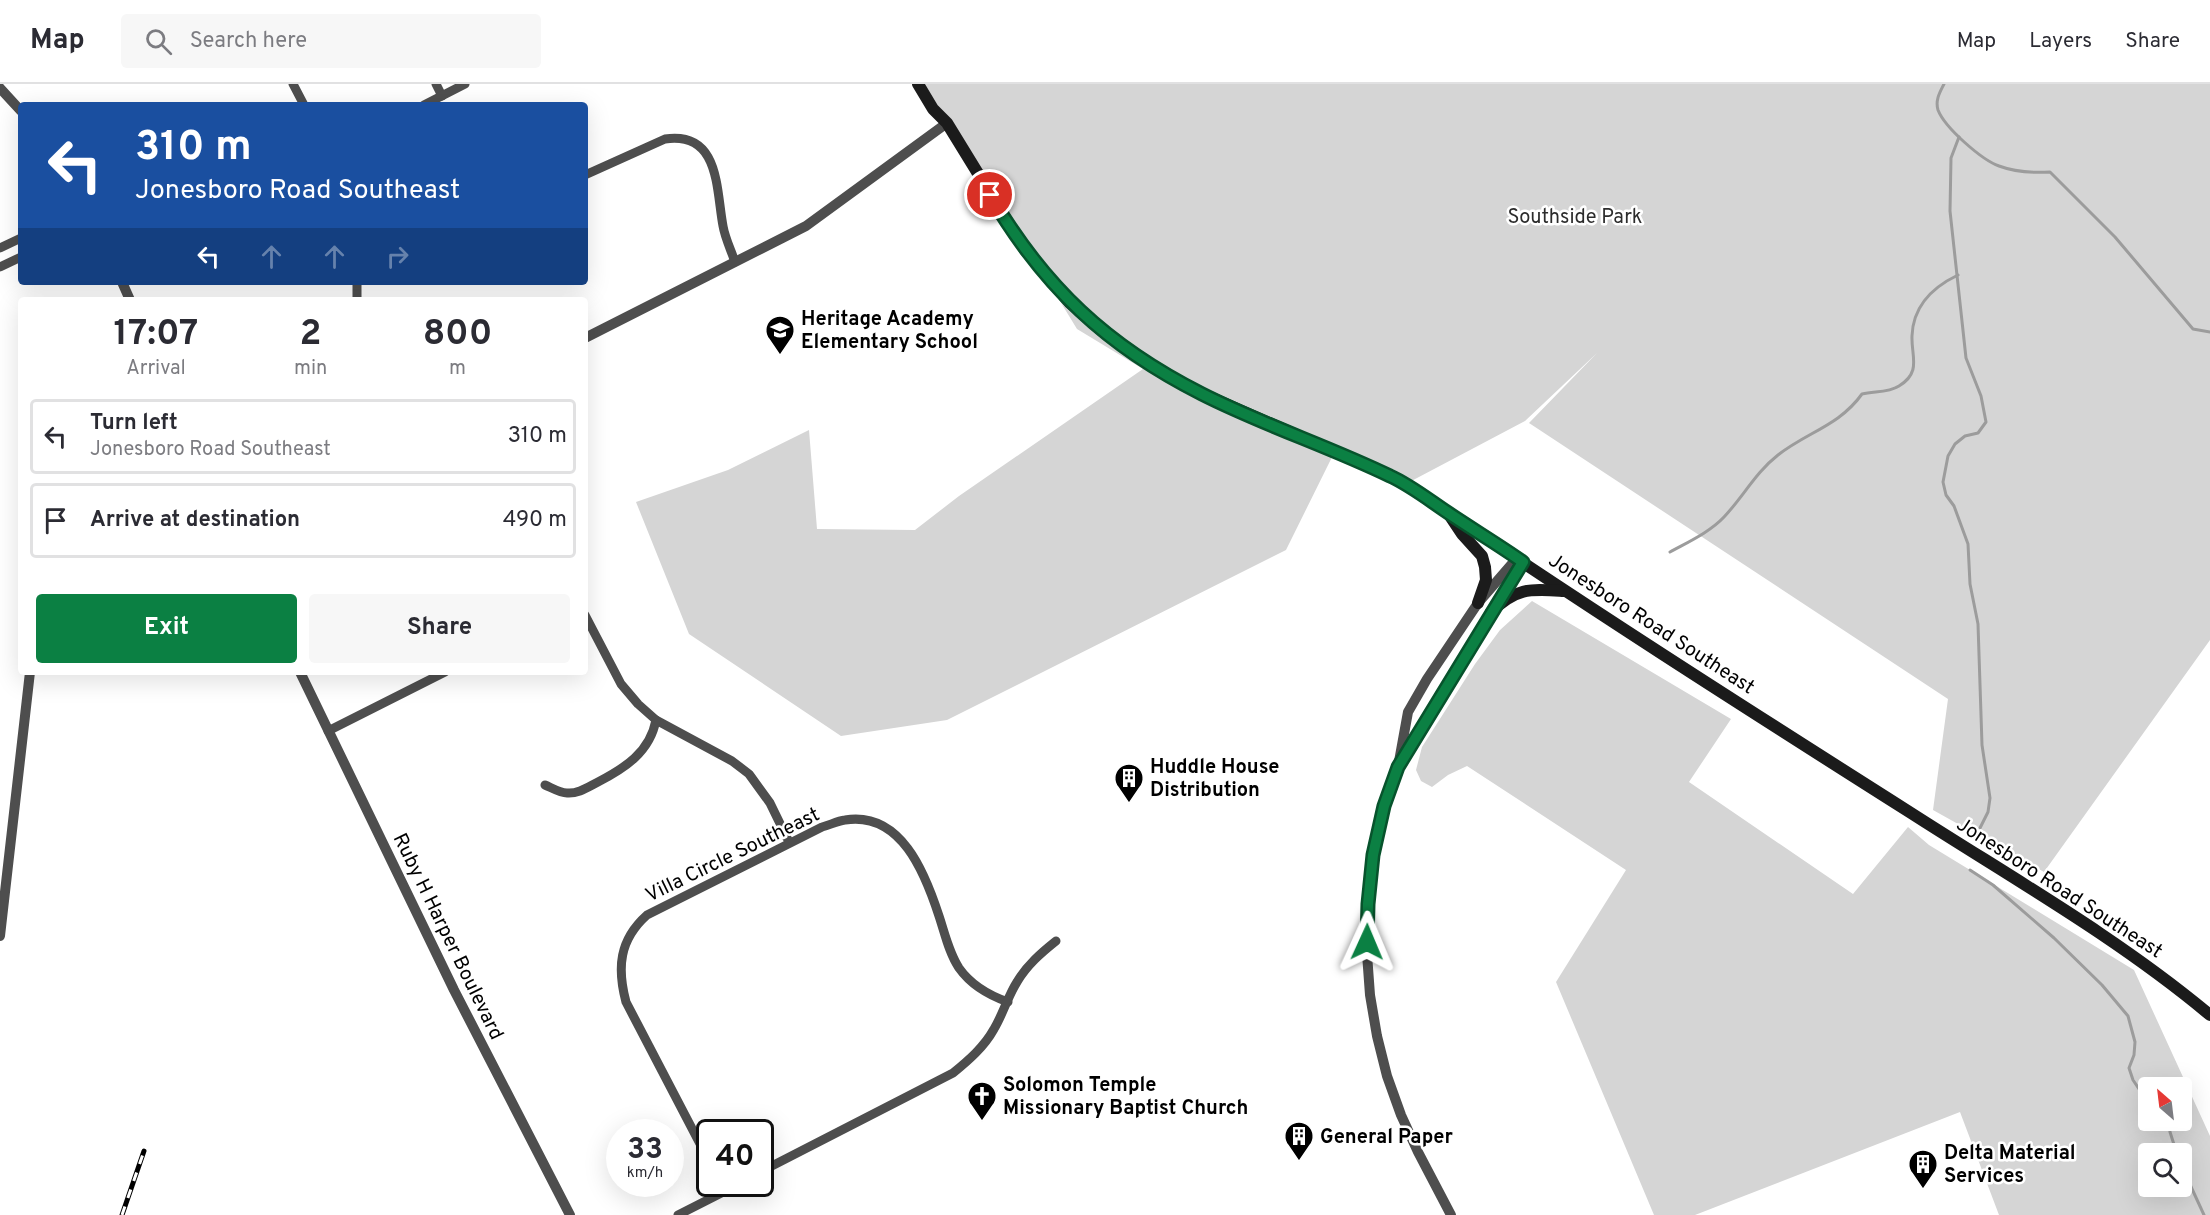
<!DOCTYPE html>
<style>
:root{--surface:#fff;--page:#f7f7f7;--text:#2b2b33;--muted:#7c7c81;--line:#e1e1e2;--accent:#0b8043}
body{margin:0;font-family:Overpass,sans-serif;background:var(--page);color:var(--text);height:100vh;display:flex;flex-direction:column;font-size:22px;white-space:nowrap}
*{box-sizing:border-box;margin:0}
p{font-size:20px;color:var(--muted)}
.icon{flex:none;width:33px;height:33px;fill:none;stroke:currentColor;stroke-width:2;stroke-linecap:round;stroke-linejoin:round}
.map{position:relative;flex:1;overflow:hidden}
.drawer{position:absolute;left:18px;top:213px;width:570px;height:378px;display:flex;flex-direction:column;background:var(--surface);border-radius:6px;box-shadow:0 6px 24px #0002}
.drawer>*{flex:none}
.banner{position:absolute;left:18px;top:18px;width:570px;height:183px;border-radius:6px;box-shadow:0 6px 24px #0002;background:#1a4fa0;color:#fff;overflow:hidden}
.needle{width:39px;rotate:332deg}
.tools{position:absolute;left:2138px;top:993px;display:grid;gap:12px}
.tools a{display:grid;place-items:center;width:54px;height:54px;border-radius:6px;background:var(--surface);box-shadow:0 6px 24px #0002;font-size:30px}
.speed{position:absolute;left:606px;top:1035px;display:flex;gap:12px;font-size:30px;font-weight:700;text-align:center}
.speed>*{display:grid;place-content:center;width:78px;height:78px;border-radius:50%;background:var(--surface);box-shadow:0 6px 24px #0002;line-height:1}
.speed small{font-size:15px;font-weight:400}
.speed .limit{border:3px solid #111;border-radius:9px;background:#fff;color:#111}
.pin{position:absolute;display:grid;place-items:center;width:51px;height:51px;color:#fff;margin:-26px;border:3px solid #fff;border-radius:50%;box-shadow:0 2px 6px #0007}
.me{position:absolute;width:66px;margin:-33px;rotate:1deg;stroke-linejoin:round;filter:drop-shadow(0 0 4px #0008)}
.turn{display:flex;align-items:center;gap:21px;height:126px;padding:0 18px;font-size:27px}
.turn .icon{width:78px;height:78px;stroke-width:2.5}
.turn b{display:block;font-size:42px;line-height:51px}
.lanes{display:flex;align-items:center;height:57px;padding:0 18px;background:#0003;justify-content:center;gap:30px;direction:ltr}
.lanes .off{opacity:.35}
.eta{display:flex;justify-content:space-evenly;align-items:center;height:102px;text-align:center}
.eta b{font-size:36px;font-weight:700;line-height:42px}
.primary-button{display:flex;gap:12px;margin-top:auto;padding:12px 18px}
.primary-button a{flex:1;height:69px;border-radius:6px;background:var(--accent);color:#fff;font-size:24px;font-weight:700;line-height:69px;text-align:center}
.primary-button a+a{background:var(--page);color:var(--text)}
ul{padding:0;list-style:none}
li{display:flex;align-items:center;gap:18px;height:75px;margin:0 12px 9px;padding:0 6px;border:3px solid var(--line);border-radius:6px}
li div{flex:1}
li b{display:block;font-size:22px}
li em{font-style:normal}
header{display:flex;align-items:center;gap:36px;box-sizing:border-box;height:84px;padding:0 30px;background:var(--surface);border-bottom:2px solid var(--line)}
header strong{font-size:28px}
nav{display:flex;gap:33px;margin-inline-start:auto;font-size:21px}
.search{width:420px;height:54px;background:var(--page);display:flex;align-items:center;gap:15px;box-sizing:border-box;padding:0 21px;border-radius:6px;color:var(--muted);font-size:22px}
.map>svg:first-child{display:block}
.green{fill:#d5d5d5;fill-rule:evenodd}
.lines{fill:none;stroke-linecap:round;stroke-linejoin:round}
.stream{stroke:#9c9c9c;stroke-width:3}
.minor{stroke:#4e4e4e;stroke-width:9}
.tertiary{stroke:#4e4e4e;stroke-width:10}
.secondary{stroke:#1b1b1b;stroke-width:12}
.rail-casing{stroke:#000;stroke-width:5}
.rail{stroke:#fff;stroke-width:3;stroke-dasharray:9;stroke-linecap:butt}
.route-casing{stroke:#07532c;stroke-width:15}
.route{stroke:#0b8043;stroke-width:10}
.labels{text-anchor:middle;stroke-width:5;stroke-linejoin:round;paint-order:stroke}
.park-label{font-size:20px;fill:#2c2c2c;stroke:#fff}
.poi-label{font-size:20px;font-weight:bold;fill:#000;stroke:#fff;text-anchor:start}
.street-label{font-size:20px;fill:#000;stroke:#fff}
</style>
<header>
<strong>Map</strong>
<div class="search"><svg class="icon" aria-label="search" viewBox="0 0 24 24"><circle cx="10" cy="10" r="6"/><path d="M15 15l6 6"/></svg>Search here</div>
<nav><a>Map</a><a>Layers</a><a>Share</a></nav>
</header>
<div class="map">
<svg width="2210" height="1131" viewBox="0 0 2210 1131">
<rect width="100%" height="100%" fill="#fff"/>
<g class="green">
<polygon points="922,0 2210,0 2210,556 2044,788 1933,726 1948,615 1529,339 1597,269 1525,337 1400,403 1336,365 1286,466 947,636 841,652 689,550 636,418 728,386 809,346 817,445 915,446 959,412 1143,285 1077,245 1027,163"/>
<path d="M1532,517L1731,635L1689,698L1853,810L1908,743L1929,761L2134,886L2210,1052V1131H1999L1960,1028L1695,1131H1654L1556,898L1626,786L1467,682L1448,691L1432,703L1421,697L1416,686L1422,663L1475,580L1500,546ZM2148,1004H2181V1036H2148ZM2148,1070H2181V1102H2148Z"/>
</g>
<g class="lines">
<g class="stream">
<path d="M1944,0C1940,8 1935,16 1938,26C1945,44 1982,76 1999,82C2015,88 2033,89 2050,88L2115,153L2193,245L2210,248"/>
<polyline points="1959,53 1951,74 1950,127 1966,274 1981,312 1986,338 1978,349 1965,352 1955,360 1948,372 1943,398 1946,411 1954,422 1968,460 1970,500 1978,540 1982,661 1990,714 1988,728 1976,752"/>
<path d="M1670,468C1688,458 1710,448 1724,433C1743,413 1756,388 1778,371C1807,348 1839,342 1862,310C1875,307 1888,309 1899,302C1922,288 1911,272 1912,252C1913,222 1933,203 1958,191"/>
<polyline points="1970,786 1993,801 2054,854 2102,901 2128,932 2135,958 2134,971 2129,984 2133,996 2141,1008 2148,1014"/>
<polyline points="2169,1036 2170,1048 2177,1070"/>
<polyline points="2181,1081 2204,1131"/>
</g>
<g class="minor">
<polyline points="293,0 304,21"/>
<polyline points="436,0 442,12"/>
<polyline points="424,21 465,0"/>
<path d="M585,91L665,55C720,47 716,105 723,142C725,154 731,166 735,178"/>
<polyline points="0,164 21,154"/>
<polyline points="0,183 21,173"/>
<polyline points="357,198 357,216"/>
<polyline points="585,531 621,600 638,620 656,636 732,677 749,690 770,719 789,758"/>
<polyline points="328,647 445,588"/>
<path d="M545,701C552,704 560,709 567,709C578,710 588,703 598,698C625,684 650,668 656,636"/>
<path d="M710,1079L626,918C617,884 619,856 647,831L822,743C830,741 837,737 845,736C901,727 925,789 939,832C945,850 949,869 959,884C971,901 988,911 1008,918"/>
<path d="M760,1088L953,989C969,976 984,963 994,945C1003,930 1008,912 1017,898C1027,881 1041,869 1056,857"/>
<polyline points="678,1131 739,1100"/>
</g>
<g class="tertiary">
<polyline points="0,4 21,27"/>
<polyline points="122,198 130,216"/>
<polyline points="585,254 806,142 947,39"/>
<polyline points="300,588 454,906 570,1131"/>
<polyline points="1402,675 1523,478"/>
<polyline points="0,852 30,588"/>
<polyline points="1451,1131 1418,1068 1401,1031 1387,992 1377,952 1370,911 1367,870 1367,820 1373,771 1384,722 1398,683 1408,628 1427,595 1478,519 1517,474"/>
</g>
<g class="secondary">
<path d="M918,0L933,25L947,39L1025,166L1070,219L1102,247L1159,286L1203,310L1392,393L1421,410C1582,520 1747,625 1911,729C2012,794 2118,854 2210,931"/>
<polyline points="1450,432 1462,450 1482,472 1485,483 1486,496 1478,519"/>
<path d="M1491,528C1517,503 1530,505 1564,507"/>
</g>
<g class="rail-casing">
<polyline id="rail" points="122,1131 144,1067"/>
</g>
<use href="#rail" class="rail"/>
</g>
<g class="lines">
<g class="route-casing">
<path id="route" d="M990,111C1044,203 1107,262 1202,310C1263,341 1328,362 1390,392C1410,401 1429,416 1447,428C1472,445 1499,461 1523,478L1398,683L1384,722L1373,771L1368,820L1367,858"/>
</g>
<use href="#route" class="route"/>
</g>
<defs>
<g id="school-pin" transform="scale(1.5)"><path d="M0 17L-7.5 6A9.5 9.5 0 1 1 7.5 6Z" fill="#000" stroke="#fff"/><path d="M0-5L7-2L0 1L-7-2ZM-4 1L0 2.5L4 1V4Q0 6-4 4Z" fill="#fff"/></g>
<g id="building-pin" transform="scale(1.5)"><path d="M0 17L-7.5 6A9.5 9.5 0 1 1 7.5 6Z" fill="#000" stroke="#fff"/><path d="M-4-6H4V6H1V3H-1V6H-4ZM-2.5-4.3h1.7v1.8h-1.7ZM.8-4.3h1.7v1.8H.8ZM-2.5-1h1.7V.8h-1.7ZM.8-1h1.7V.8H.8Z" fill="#fff"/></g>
<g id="church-pin" transform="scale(1.5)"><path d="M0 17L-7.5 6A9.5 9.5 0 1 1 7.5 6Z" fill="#000" stroke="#fff"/><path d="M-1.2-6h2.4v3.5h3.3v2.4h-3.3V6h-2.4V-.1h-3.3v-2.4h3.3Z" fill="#fff"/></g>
</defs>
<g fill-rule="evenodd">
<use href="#school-pin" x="780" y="246"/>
<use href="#building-pin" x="1129" y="694"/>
<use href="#church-pin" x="982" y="1012"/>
<use href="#building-pin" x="1299" y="1052"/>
<use href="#building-pin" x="1923" y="1080"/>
</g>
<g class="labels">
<g class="park-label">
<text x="1575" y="139">Southside Park</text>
</g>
<g class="poi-label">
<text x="801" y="241">Heritage Academy<tspan x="801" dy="23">Elementary School</tspan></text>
<text x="1150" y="689">Huddle House<tspan x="1150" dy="23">Distribution</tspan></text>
<text x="1003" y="1007">Solomon Temple<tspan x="1003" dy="23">Missionary Baptist Church</tspan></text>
<text x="1320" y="1059">General Paper</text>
<text x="1944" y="1075">Delta Material<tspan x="1944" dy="23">Services</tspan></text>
</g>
<g class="street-label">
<text transform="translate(1652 539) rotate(33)" y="7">Jonesboro Road Southeast</text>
<text transform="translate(732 770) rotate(-26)" y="7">Villa Circle Southeast</text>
<text transform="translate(2060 803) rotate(33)" y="7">Jonesboro Road Southeast</text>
<text transform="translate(449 852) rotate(64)" y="7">Ruby H Harper Boulevard</text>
</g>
</g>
</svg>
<div class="tools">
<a><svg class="needle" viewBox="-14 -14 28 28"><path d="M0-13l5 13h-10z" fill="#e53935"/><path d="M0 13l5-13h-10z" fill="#7c7c81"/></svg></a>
<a><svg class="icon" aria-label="search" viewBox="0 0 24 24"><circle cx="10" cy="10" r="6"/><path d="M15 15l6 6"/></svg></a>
</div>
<div class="speed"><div>33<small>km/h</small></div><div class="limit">40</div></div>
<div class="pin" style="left:990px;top:111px;background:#d93025"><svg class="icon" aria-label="arrive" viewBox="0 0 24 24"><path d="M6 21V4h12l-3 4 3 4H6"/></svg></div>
<svg class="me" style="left:1367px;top:858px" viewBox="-20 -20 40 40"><path d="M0-17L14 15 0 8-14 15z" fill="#0b8043" stroke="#fff" stroke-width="4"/></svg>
<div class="banner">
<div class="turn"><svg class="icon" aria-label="left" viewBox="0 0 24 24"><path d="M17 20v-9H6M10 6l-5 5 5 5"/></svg><div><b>310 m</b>Jonesboro Road Southeast</div></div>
<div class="lanes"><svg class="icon" aria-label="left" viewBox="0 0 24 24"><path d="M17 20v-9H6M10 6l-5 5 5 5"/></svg><svg class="icon off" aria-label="ahead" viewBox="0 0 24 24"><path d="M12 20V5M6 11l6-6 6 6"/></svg><svg class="icon off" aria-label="ahead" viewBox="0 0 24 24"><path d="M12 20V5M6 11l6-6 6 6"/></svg><svg class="icon off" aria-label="right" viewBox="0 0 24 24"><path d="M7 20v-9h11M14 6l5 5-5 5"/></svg></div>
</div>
<section class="drawer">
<div class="eta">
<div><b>17:07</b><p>Arrival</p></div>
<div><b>2</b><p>min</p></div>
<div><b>800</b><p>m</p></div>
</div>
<ul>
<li><svg class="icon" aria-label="left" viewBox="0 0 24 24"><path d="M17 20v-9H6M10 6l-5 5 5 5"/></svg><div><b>Turn left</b><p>Jonesboro Road Southeast</p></div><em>310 m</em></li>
<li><svg class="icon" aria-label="arrive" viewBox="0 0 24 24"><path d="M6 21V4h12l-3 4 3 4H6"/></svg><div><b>Arrive at destination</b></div><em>490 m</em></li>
</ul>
<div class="primary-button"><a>Exit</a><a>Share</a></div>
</section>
</div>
